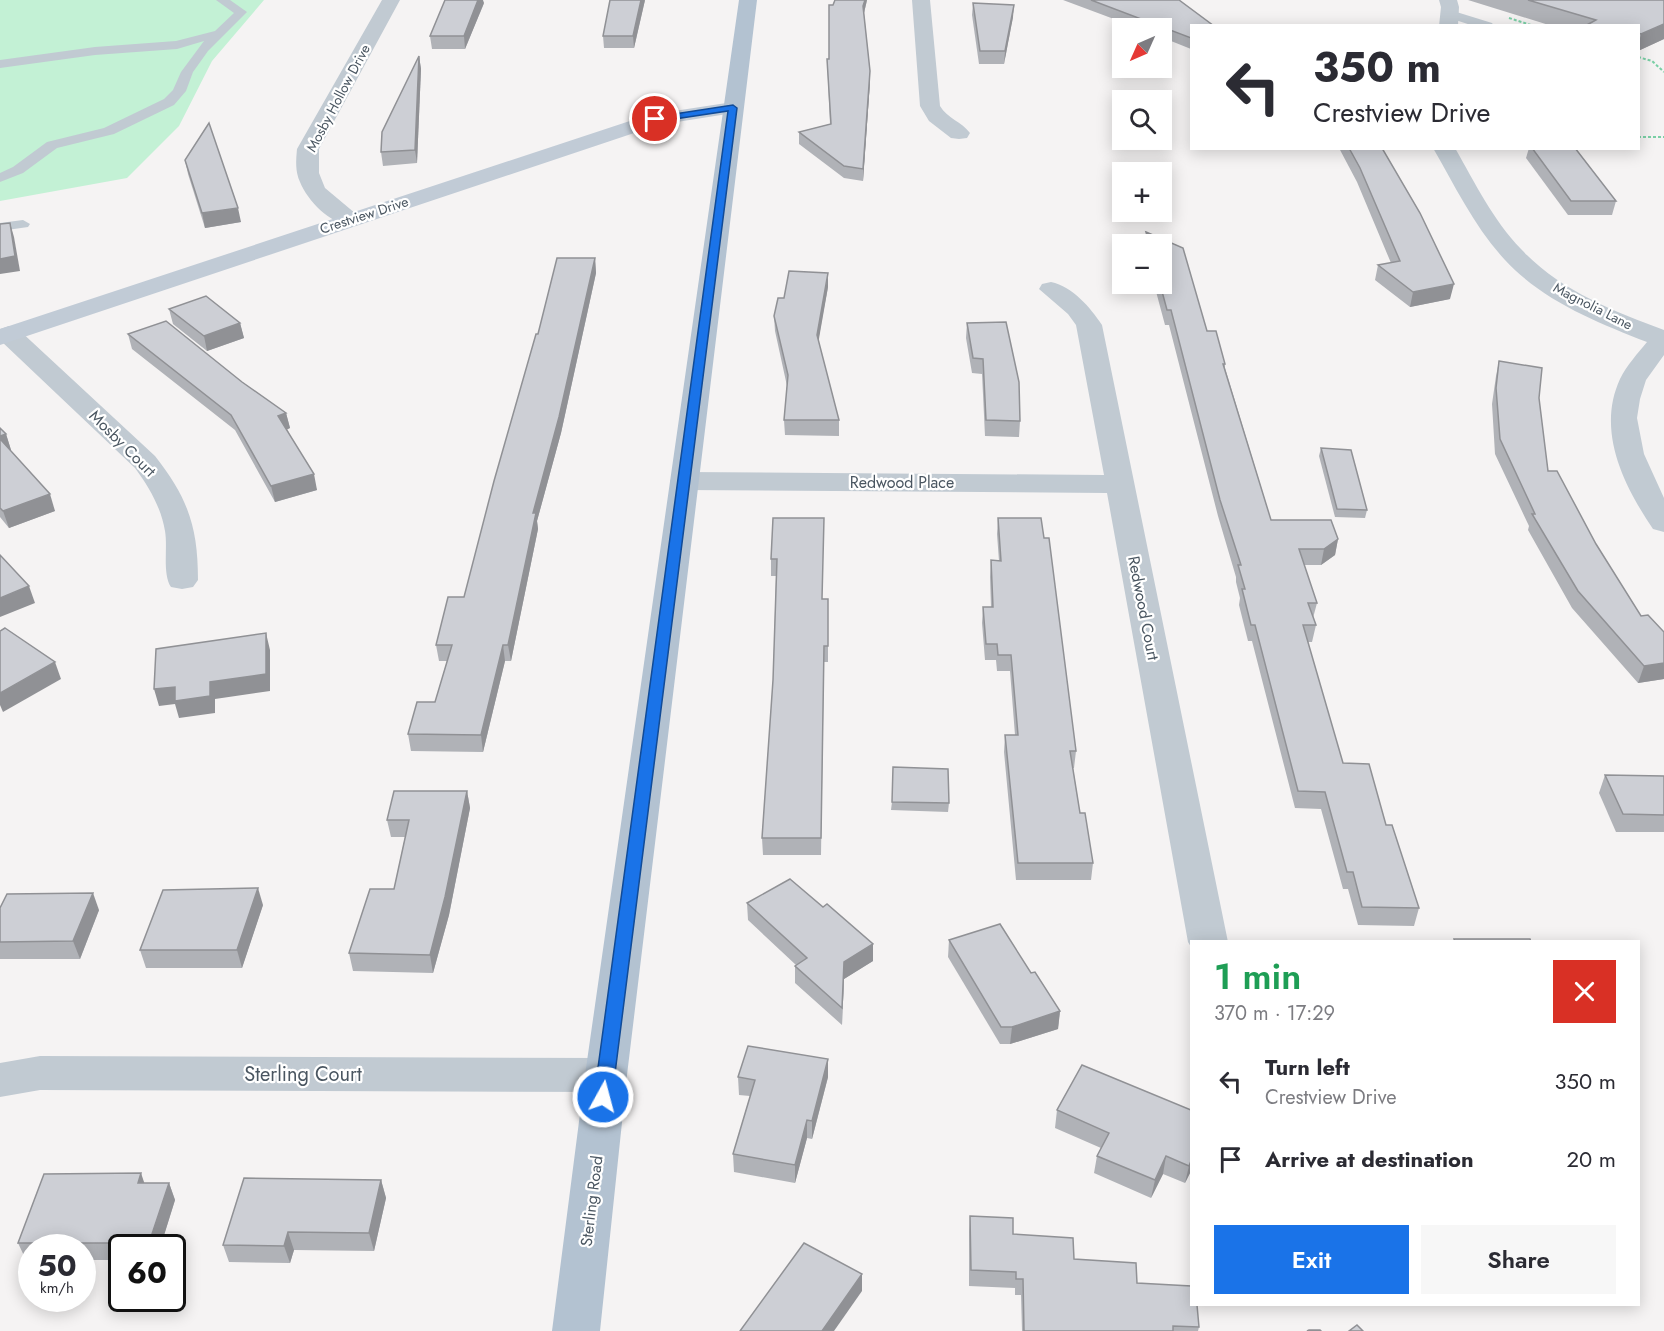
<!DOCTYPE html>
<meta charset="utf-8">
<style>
:root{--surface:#fff;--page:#f7f7f7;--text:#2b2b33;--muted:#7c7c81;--accent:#1a73e8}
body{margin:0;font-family:Jost,sans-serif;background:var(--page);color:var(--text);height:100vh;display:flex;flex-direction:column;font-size:22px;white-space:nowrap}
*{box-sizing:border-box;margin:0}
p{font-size:20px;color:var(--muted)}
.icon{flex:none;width:33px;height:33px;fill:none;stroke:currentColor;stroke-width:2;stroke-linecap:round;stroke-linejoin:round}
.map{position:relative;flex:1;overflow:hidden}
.details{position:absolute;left:1190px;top:940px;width:450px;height:366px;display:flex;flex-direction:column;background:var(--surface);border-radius:0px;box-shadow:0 3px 15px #0003}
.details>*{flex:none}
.hud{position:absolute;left:1190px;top:24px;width:450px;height:126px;border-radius:0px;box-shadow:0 3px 15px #0003;background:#fff;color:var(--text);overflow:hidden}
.needle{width:39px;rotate:225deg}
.controls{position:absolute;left:1112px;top:18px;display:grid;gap:12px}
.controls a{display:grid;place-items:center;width:60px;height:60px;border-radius:0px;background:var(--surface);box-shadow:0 3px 15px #0003;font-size:30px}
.speed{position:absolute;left:18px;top:1234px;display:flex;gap:12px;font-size:30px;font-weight:700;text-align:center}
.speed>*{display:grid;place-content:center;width:78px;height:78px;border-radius:50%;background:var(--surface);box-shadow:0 3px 15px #0003;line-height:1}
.speed small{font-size:15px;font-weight:400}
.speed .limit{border:3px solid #111;border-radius:9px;background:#fff;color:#111}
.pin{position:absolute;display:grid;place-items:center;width:51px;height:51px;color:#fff;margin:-26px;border:3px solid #fff;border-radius:50%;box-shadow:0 2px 6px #0007}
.me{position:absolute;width:66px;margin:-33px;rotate:7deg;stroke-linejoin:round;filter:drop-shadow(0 0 4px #0008)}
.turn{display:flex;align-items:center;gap:21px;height:126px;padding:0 24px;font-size:27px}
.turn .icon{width:78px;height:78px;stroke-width:2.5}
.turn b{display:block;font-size:42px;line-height:51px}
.round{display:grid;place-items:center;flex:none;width:63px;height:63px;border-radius:0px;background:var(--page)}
.head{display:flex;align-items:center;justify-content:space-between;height:102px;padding:0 24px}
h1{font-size:36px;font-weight:600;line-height:45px;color:#1e9e55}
.action{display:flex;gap:12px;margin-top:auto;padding:12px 24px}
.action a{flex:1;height:69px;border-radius:0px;background:var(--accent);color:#fff;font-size:24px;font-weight:600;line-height:69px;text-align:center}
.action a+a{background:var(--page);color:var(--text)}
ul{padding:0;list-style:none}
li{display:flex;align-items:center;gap:18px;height:78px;padding:0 24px}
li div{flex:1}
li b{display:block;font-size:22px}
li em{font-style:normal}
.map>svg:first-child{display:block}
.green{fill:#c3f1d5}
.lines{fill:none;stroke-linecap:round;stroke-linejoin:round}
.path{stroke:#7ad0a6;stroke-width:2;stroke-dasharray:3 2;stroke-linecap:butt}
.lane{fill:#c1cad2;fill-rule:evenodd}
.street{fill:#c1cad2;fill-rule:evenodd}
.secondary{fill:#c1cbd6;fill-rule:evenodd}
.primary{fill:#b3c2d1;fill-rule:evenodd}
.wall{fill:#b0b2b7}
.shaded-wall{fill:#909195}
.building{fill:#cdcfd5;stroke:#909195;stroke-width:1.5}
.route{fill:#1a73e8;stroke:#114b97;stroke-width:1.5}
.labels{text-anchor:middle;stroke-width:4.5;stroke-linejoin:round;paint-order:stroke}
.far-street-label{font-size:14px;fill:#4a5661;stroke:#fff}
.street-label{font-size:16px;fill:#4a5661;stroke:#fff}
.near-street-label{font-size:20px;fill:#4a5661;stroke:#fff}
</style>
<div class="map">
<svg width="1664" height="1331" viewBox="0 0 1664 1331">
<rect width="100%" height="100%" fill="#f5f3f3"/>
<polygon class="green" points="0,0 264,0 212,61 179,126 127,178 0,201"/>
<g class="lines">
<g class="path">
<polyline points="1509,18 1534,26"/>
<polyline points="1638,57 1652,61 1664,72"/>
<polyline points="1638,137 1664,137"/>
</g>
<g class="lane">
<polygon points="216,0 230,0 247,12 208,51 193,72 186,91 174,105 114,134 57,148 23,173 0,182 0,173 13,167 47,142 104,128 164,99 173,90 181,72 204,41 177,49 95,55 0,68 0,60 95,47 176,41 215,31 234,13"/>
<polygon points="1450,10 1492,23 1494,26 1474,26 1446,17 1444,14"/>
<polygon points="23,220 30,224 28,227 0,231 0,223"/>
</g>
<g class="street">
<path d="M382,0H400L319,149V173L325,188L362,219L358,224C335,230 308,202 300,182C295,171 296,160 297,149Z"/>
<path d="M912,0H930L940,106C947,118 962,122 970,133L967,138L959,139L951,138L929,121L920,106Z"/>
<polygon points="1439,0 1457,0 1459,7 1458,26 1439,26 1441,7"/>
<path d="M1433,148H1455C1475,183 1493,220 1521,249C1559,290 1613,311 1664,330V355L1646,380L1640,399L1637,418L1644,454L1664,498V532L1653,529C1624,486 1596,431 1620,379C1627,365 1638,353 1647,342C1596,322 1543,301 1505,260C1475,228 1455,186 1433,148Z"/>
<path d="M1051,282C1073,287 1090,307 1102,325L1228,942H1191V947L1188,942L1107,493L684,490L674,487L670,481L674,475L684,472L1104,475L1076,325L1068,314L1039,289L1042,284Z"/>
<path d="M9,326L18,329L155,456C188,498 198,527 198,580L193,587L182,589L171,587C162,573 168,548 165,531C161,507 149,487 135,468L0,340V329Z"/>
<polygon points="40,1056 606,1058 621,1063 627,1075 621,1087 606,1092 40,1090 0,1097 0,1063"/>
</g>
<polygon class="secondary" points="733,102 740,104 743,108 740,112 658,125 0,345 0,329 648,115"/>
<polygon class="primary" points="739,0 757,0 627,1075 600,1331 552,1331 585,1075"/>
</g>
<g class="wall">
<polygon points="645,0 634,48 604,48 603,36"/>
<polygon points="835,0 867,0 864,13 870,71 870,82 863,181 844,178 799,144 799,132 830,124 827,59 829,59 833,5"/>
<polygon points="1063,0 1179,0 1191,26 1191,49 1161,37 1161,28 1138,28"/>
<polygon points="1468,0 1664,0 1664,39 1638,51 1638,26 1552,26"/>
<polygon points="484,3 465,49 432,49 430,36"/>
<polygon points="973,3 1013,17 1004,64 979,64 972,15"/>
<polygon points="419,56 421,69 417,163 383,166 381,152"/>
<polygon points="1339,148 1382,148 1450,299 1410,307 1375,280 1378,265 1391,263 1357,182"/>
<polygon points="1529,148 1575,148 1616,201 1612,215 1568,215 1526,158"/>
<polygon points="185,160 241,222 205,228 188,174"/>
<polygon points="1146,232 1183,248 1207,331 1216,331 1225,364 1225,368 1271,520 1331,520 1338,539 1335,555 1321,565 1304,565 1317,603 1313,618 1316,625 1312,642 1308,642 1343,763 1369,764 1386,825 1392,825 1419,908 1414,926 1358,925 1348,889 1343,889 1321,809 1295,808 1252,641 1248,641 1239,605 1240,598 1236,582 1236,577 1218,516 1169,325 1165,325 1154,284 1161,284 1161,244 1145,244"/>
<polygon points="595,258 596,273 561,433 537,521 538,529 511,661 505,661 483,752 411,751 408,734 435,702 447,661 439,661 436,645 464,597 538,334"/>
<polygon points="828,287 818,341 839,420 839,436 785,435 784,420 787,386 775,331 774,316 784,298"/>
<polygon points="169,309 240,323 244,338 207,351 173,324"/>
<polygon points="967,323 1020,421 1019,437 985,436 982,374 972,373 966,338"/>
<polygon points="128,334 242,382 286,413 290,428 287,429 317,490 275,502 235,430 132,349"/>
<polygon points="1499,361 1539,398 1548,471 1596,544 1641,616 1664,632 1664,679 1638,683 1572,608 1528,530 1529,526 1495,454 1492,404 1496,376"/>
<polygon points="0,428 6,434 11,450 10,450 55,511 9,528 0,517"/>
<polygon points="1321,448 1367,510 1365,518 1335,517 1319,456"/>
<polygon points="773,518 822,599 828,599 828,662 824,662 821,855 763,855 762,838 773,680 776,576 771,576 771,559"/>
<polygon points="998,518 1044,538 1076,751 1074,768 1073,768 1080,813 1093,863 1091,880 1016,880 1004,752 1005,735 1015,735 1010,671 997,671 996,660 985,660 982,623 983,607 991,607 990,577 991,560 999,561 997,534"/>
<polygon points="1605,775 1664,776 1664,832 1616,832 1599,793"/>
<polygon points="467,791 470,808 449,915 433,973 353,971 349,953 394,889 405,837 391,837 387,820"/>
<polygon points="892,802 949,803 948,812 891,810"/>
<polygon points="747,903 823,907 873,961 844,979 842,1025 795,983 795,966 796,965 748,920"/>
<polygon points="263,905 242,968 146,968 140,950"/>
<polygon points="0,908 99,910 80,959 0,959"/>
<polygon points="949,940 1031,973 1060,1011 1058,1029 1010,1044 1000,1044 948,957"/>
<polygon points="828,1059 828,1077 812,1139 807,1138 795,1183 734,1172 733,1154 750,1096 739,1095 738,1077"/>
<polygon points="1057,1110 1191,1110 1191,1171 1185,1183 1163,1174 1151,1198 1094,1173 1097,1156 1101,1148 1055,1128"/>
<polygon points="381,1180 386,1198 374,1251 294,1250 290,1263 229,1262 223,1245"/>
<polygon points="169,1183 175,1200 160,1248 122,1248 122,1260 82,1260 82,1248 32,1248 32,1260 26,1260 18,1243"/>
<polygon points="970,1216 1074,1259 1137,1283 1199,1327 1198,1331 1022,1331 1021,1295 1015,1295 1015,1288 969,1286 969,1232"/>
</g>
<g class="shaded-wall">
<polygon points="478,0 483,0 484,3 465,49 464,36"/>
<polygon points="641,0 645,0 634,48 633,36"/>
<polygon points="865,0 867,0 863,17 863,6"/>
<polygon points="1014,5 1013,17 1004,64 1005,51"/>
<polygon points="1664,24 1664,39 1638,51 1638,46 1641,34"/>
<polygon points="419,56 421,69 417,163 415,150"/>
<polygon points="870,71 870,82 863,181 863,169"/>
<polygon points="238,208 241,222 205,228 202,213"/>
<polygon points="10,223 14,237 20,271 0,274 0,259"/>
<polygon points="595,258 596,273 561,433 537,521 538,529 511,661 508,645 533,513"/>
<polygon points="828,273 828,287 817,350 817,335"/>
<polygon points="1454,284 1450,299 1410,307 1413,292"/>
<polygon points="240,323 244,338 207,351 204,336"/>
<polygon points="286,413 290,428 282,432 278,416"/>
<polygon points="6,434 11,450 3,453 0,443 0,436"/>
<polygon points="314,474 317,490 275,502 271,486"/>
<polygon points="50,494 55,511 9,528 3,511"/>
<polygon points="1338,539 1335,555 1321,565 1324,549"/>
<polygon points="29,586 35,603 0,617 0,598"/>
<polygon points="266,633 270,650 270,691 215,699 215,713 179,718 175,704 159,706 154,689"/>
<polygon points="503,645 505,661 483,752 481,735"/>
<polygon points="55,662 61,679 3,712 0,705 0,693"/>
<polygon points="1664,663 1664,679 1638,683 1644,666"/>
<polygon points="467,791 470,808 449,915 433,973 430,955"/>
<polygon points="258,888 263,905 242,968 237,950"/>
<polygon points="93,893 99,910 80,959 73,941"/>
<polygon points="873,944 873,961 844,979 842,1025 844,962"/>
<polygon points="1060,1011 1058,1029 1010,1044 1012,1027"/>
<polygon points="828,1059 828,1077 812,1139 812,1121"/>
<polygon points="807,1120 807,1138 795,1183 795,1165"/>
<polygon points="1166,1156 1163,1174 1151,1198 1155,1180"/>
<polygon points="1191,1161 1191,1171 1185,1183 1189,1166"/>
<polygon points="141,1173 147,1191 138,1183"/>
<polygon points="381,1180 386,1198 374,1251 369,1233"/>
<polygon points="169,1183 175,1200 160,1248 151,1248 149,1243"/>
<polygon points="288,1232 294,1250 290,1263 284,1246"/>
<polygon points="862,1274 862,1291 834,1331 822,1331"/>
</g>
<g class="building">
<polygon points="445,0 478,0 464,36 430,36"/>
<polygon points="610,0 641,0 633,36 603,36"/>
<polygon points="835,0 865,0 863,6 870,71 863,169 844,166 799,132 831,124 827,59 829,59 829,5 833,5"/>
<polygon points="1091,0 1179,0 1214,26 1191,26 1191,38"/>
<polygon points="1528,0 1664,0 1664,24 1641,34 1638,33 1638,26 1585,26 1596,20"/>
<polygon points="973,3 1014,5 1005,51 980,51"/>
<polygon points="419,56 415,150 381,152 382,132"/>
<polygon points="209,123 238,208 202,213 185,160"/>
<polygon points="1349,148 1382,148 1420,213 1454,284 1413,292 1378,265 1400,261 1360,168"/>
<polygon points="1532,148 1575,148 1616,201 1571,201"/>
<polygon points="10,223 15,256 0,259 0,224"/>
<polygon points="1146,232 1183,248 1207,331 1216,331 1225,364 1223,364 1271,520 1331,520 1338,539 1324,549 1299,549 1317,603 1308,603 1316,625 1303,625 1343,763 1369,764 1386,825 1392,825 1419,908 1362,907 1353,872 1347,872 1325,792 1298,791 1255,625 1251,625 1242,589 1245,589 1238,565 1241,565 1220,500 1171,310 1167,310 1160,284 1161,284 1161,244 1150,244"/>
<polygon points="557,258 595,258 559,417 533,513 536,513 508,645 503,645 481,735 408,734 417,702 435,702 452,645 436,645 448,597 464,597 494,481 536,334 538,334"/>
<polygon points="789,271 828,273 817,335 839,420 784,420 788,375 774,316 778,298 784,298"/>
<polygon points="206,296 240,323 204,336 169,309"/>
<polygon points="166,321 242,382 286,413 278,416 314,474 271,486 231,415 128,334"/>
<polygon points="1006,322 1019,382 1020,421 986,420 983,359 973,358 967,323"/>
<polygon points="1499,361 1542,368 1539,398 1548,471 1557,471 1596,544 1641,616 1648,615 1664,632 1664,663 1644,666 1578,591 1532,514 1535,514 1500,439 1496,388"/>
<polygon points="0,428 6,434 0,436"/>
<polygon points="0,439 50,494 3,511 0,508"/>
<polygon points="1321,448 1351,450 1367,510 1337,509"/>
<polygon points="773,518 824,518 822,599 828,599 828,646 824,646 821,838 762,838 773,680 777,559 771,559"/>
<polygon points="998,518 1041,518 1044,538 1049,538 1076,751 1070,751 1080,813 1085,813 1093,863 1018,863 1005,735 1018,735 1011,655 998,655 997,644 986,644 983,607 993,607 991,560 1001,561"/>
<polygon points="0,555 29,586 0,598"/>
<polygon points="5,628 55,662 0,693 0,631"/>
<polygon points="266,633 266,674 210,682 210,696 175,701 175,687 154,689 156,649"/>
<polygon points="893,767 948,769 949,803 892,802"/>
<polygon points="1605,775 1664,776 1664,815 1623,814"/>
<polygon points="394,791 467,791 445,897 430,955 349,953 370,889 394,889 409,820 387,820"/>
<polygon points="790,879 823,907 827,904 873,944 844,962 842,1008 795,966 807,958 747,903"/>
<polygon points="258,888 237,950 140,950 163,890"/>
<polygon points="93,893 73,941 0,942 0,908 7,894"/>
<polygon points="1000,924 1031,973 1035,972 1060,1011 1012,1027 1001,1027 949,940"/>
<polygon points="1454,939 1530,939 1531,942 1455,942"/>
<polygon points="748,1046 828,1059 812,1121 807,1120 795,1165 733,1154 755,1080 738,1077"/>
<polygon points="1082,1065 1191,1110 1191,1161 1189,1166 1166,1156 1155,1180 1097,1156 1109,1133 1057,1110"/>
<polygon points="141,1173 138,1183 169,1183 149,1243 18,1243 44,1174"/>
<polygon points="244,1178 381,1180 369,1233 288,1232 284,1246 223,1245"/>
<polygon points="970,1216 1013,1218 1013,1234 1073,1238 1074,1259 1136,1263 1137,1283 1191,1286 1191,1305 1197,1305 1199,1327 1173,1326 1173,1331 1024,1331 1023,1279 1016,1279 1016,1272 971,1270"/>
<polygon points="804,1243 862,1274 822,1331 740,1331"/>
<polygon points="1357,1325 1363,1331 1349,1331"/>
<polygon points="1309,1330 1320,1330 1321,1331 1307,1331"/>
</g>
<polygon class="route" points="733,105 737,108 612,1097 609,1102 603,1104 597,1102 594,1097 728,111 655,122 651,119 655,117"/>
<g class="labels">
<g class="far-street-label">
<text transform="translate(338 98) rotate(-62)" y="5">Mosby Hollow Drive</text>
<text transform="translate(364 215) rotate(-18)" y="5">Crestview Drive</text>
<text transform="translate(1593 306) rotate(27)" y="5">Magnolia Lane</text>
</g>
<g class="street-label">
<text transform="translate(123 443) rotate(45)" y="6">Mosby Court</text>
<text x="902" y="488">Redwood Place</text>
<text transform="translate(1144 608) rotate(79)" y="6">Redwood Court</text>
<text transform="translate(591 1201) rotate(-83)" y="6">Sterling Road</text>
</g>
<g class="near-street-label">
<text x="303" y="1081">Sterling Court</text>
</g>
</g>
</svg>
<div class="controls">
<a><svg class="needle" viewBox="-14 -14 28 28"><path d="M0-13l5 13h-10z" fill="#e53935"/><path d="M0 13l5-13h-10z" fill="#7c7c81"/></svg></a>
<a><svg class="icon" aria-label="search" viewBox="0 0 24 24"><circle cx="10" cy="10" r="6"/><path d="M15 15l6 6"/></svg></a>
<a>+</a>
<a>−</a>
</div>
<div class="speed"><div>50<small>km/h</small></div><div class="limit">60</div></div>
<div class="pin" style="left:655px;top:119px;background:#d93025"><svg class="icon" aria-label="arrive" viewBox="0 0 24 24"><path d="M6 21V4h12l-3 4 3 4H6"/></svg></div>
<svg class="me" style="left:603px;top:1097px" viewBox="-20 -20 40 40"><circle r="17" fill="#1a73e8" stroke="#fff" stroke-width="3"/><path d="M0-11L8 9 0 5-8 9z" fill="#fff"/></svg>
<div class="hud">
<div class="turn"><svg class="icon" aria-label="left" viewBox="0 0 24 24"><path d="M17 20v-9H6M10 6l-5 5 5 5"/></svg><div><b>350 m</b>Crestview Drive</div></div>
</div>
<section class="details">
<div class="head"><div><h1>1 min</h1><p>370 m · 17:29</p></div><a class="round" style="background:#d93025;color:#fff"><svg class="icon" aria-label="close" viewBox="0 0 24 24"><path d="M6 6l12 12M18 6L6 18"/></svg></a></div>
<ul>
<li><svg class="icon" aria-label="left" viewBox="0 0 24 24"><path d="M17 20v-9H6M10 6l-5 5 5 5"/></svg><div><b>Turn left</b><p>Crestview Drive</p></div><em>350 m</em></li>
<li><svg class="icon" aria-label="arrive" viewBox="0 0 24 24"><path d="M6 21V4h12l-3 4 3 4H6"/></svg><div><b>Arrive at destination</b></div><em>20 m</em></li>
</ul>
<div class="action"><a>Exit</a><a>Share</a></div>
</section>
</div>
